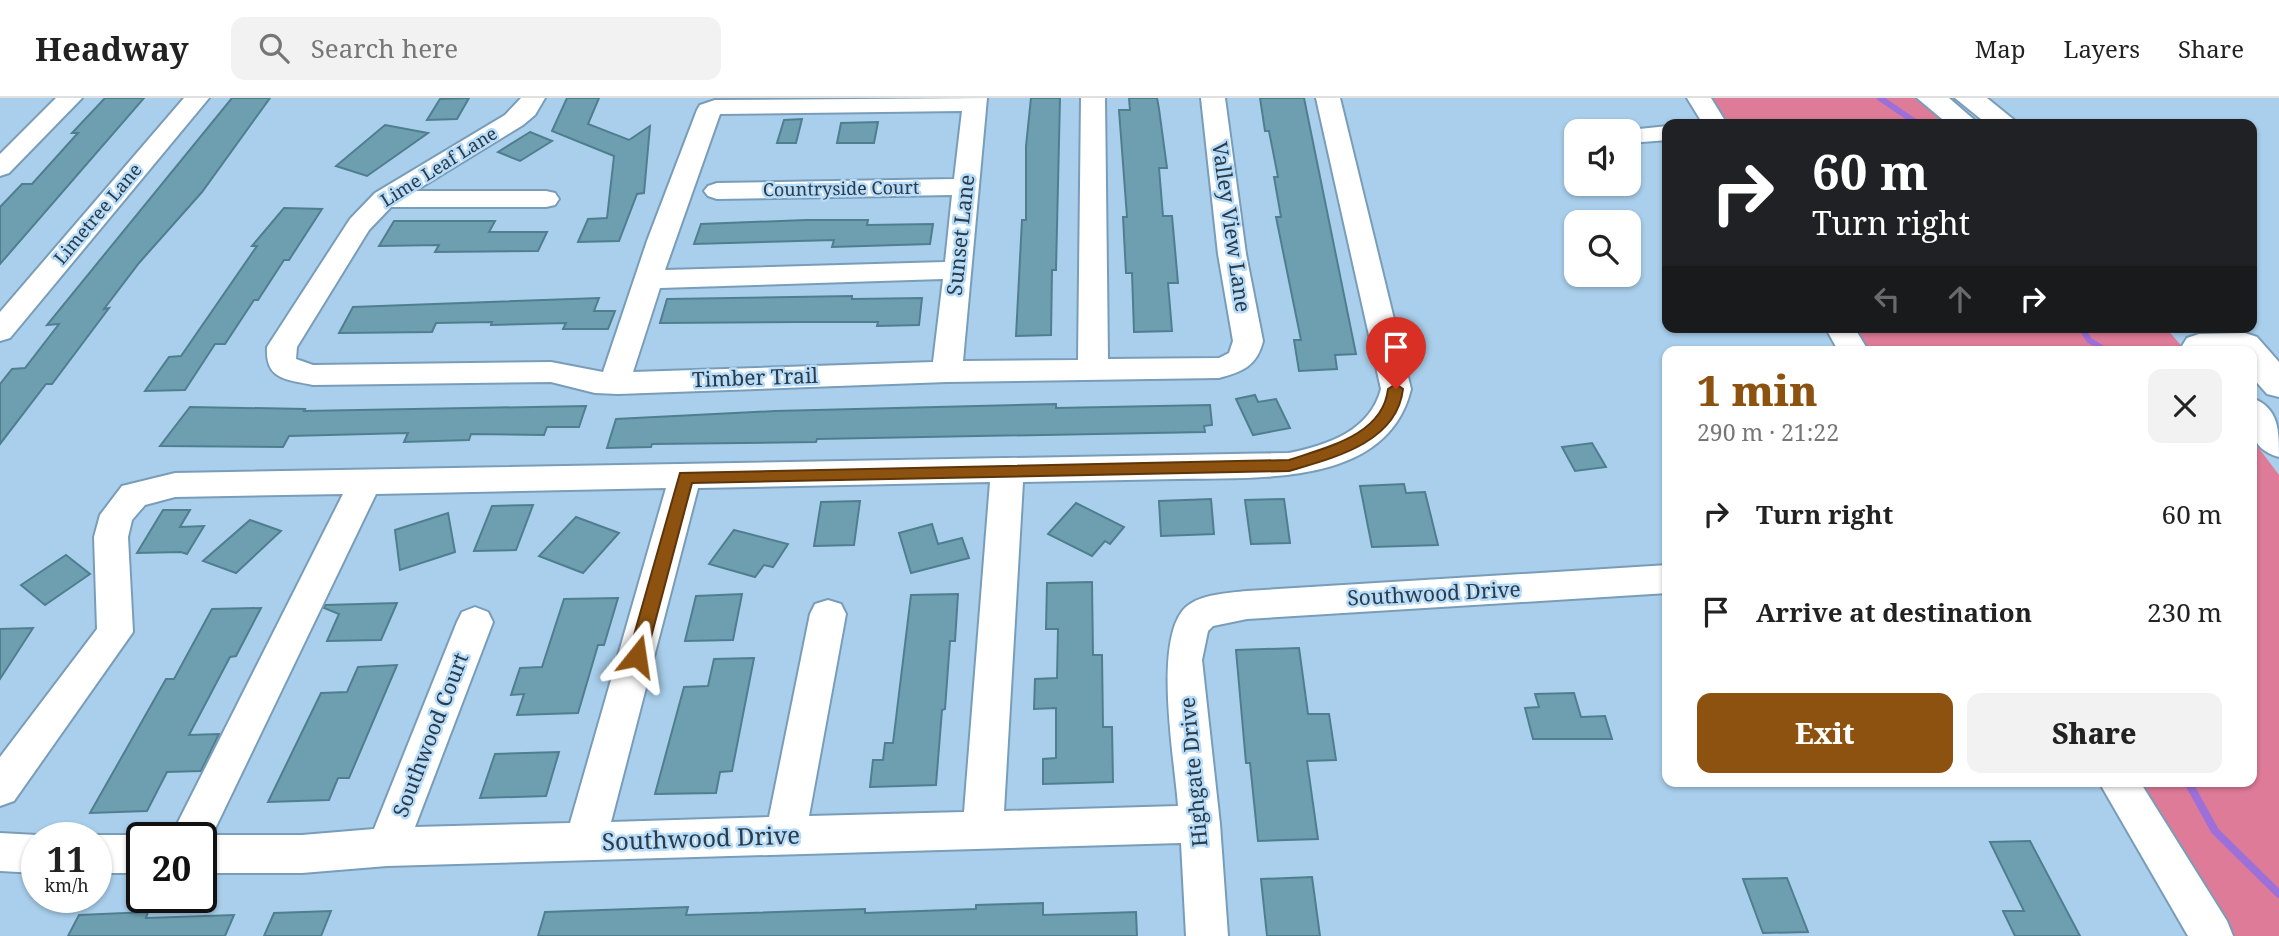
<!DOCTYPE html>
<meta charset="utf-8">
<style>
:root{--surface:#fff;--page:#f2f2f2;--text:#222;--muted:#767676;--line:#e0e0e0;--accent:#8d520f}
body{margin:0;font-family:"Noto Serif",serif;background:var(--page);color:var(--text);height:100vh;display:flex;flex-direction:column;font-size:26px;white-space:nowrap}
*{box-sizing:border-box;margin:0}
p{font-size:23px;color:var(--muted)}
.icon{flex:none;width:38px;height:38px;fill:none;stroke:currentColor;stroke-width:2;stroke-linecap:round;stroke-linejoin:round}
.map{position:relative;flex:1;overflow:hidden}
.sheet{position:absolute;left:1662px;top:248px;width:595px;height:441px;display:flex;flex-direction:column;background:var(--surface);border-radius:14px;box-shadow:0 2px 5px #0004}
.sheet>*{flex:none}
.top-card{position:absolute;left:1662px;top:21px;width:595px;height:214px;border-radius:14px;box-shadow:0 2px 5px #0004;background:#202124;color:#fff;overflow:hidden}
.controls{position:absolute;left:1564px;top:21px;display:grid;gap:14px}
.controls a{display:grid;place-items:center;width:77px;height:77px;border-radius:14px;background:var(--surface);box-shadow:0 2px 5px #0004;font-size:35px}
.speed{position:absolute;left:21px;top:724px;display:flex;gap:14px;font-size:35px;font-weight:700;text-align:center}
.speed>*{display:grid;place-content:center;width:91px;height:91px;border-radius:50%;background:var(--surface);box-shadow:0 2px 5px #0004;line-height:1}
.speed small{font-size:18px;font-weight:400}
.speed .limit{border:4px solid #111;border-radius:10px;background:#fff;color:#111}
.pin{position:absolute;display:grid;place-items:center;width:60px;height:60px;color:#fff;margin:-72px -30px;border-radius:50% 50% 50% 0;rotate:-45deg;box-shadow:0 0 7px #0007}
.pin .icon{rotate:45deg}
.me{position:absolute;width:77px;margin:-38px;rotate:15deg;stroke-linejoin:round;filter:drop-shadow(0 0 5px #0008)}
.turn{display:flex;align-items:center;gap:24px;height:147px;padding:0 35px;font-size:32px}
.turn .icon{width:91px;height:91px;stroke-width:2.5}
.turn b{display:block;font-size:49px;line-height:60px}
.lanes{display:flex;align-items:center;height:66px;padding:0 35px;background:#0003;justify-content:center;gap:35px;direction:ltr}
.lanes .off{opacity:.35}
.round{display:grid;place-items:center;flex:none;width:74px;height:74px;border-radius:14px;background:var(--page)}
.head{display:flex;align-items:center;justify-content:space-between;height:119px;padding:0 35px}
h1{font-size:42px;font-weight:800;line-height:52px;color:var(--accent)}
.action{display:flex;gap:14px;margin-top:auto;padding:14px 35px}
.action a{flex:1;height:80px;border-radius:14px;background:var(--accent);color:#fff;font-size:28px;font-weight:800;line-height:80px;text-align:center}
.action a+a{background:var(--page);color:var(--text)}
ul{padding:0;list-style:none}
li{display:flex;align-items:center;gap:21px;height:98px;padding:0 35px}
li div{flex:1}
li b{display:block;font-size:26px}
li em{font-style:normal}
header{display:flex;align-items:center;gap:42px;box-sizing:border-box;height:98px;padding:0 35px;background:var(--surface);border-bottom:2px solid var(--line)}
header strong{font-size:33px}
nav{display:flex;gap:38px;margin-inline-start:auto;font-size:24px}
.search{width:490px;height:63px;background:var(--page);display:flex;align-items:center;gap:18px;box-sizing:border-box;padding:0 24px;border-radius:14px;color:var(--muted);font-size:26px}
.map>svg:first-child{display:block}
.green{fill:#de7b98}
.lines{fill:none;stroke-linecap:round;stroke-linejoin:round}
.stream-far1{stroke:#9d70d9;stroke-width:6}
.stream{stroke:#9d70d9;stroke-width:8}
.building{fill:#6e9fb0;stroke:#4f7e8f;stroke-width:2}
.minor-casing{stroke:#799db9;stroke-width:4}
.major-casing{stroke:#799db9;stroke-width:4}
.minor{fill:#fff;fill-rule:evenodd}
.major{fill:#fff;fill-rule:evenodd}
.route{fill:#8d520f;stroke:#5c350a;stroke-width:2}
.labels{text-anchor:middle;stroke-width:5;stroke-linejoin:round;paint-order:stroke}
.far-street-label{font-size:18px;fill:#2b3a46;stroke:#b6dcf9}
.street-label{font-size:21px;fill:#2b3a46;stroke:#b6dcf9}
.near-street-label{font-size:24px;fill:#2b3a46;stroke:#b6dcf9}
</style>
<header>
<strong>Headway</strong>
<div class="search"><svg class="icon" aria-label="search" viewBox="0 0 24 24"><circle cx="10" cy="10" r="6"/><path d="M15 15l6 6"/></svg>Search here</div>
<nav><a>Map</a><a>Layers</a><a>Share</a></nav>
</header>
<div class="map">
<svg width="2279" height="838" viewBox="0 0 2279 838">
<rect width="100%" height="100%" fill="#a9cfec"/>
<g class="green">
<polygon points="1711,0 1914,0 1948,26 1727,26"/>
<polygon points="1851,229 2165,229 2187,254 1866,254"/>
<polygon points="2252,341 2279,377 2279,838 2222,838 2128,684 2252,684"/>
</g>
<g class="lines">
<g class="stream-far1">
<polyline points="1880,0 1918,26"/>
<polyline points="2081,229 2089,242 2108,254"/>
</g>
<polyline class="stream" points="2188,684 2215,733 2279,796"/>
</g>
<g class="building">
<polygon points="105,0 144,0 0,166 0,109 22,86 32,86 78,35 72,35"/>
<polygon points="232,0 270,0 202,94 139,165 104,211 109,210 52,286 46,286 0,346 0,286 12,271 25,270 59,226 47,227"/>
<polygon points="469,0 457,21 427,22 440,1"/>
<polygon points="567,0 599,0 588,26 629,42 650,28 644,95 637,96 619,143 578,144 588,121 607,120 614,58 552,33"/>
<polygon points="1031,0 1060,0 1056,172 1052,172 1051,237 1016,238 1022,122 1026,122 1026,48"/>
<polygon points="1129,0 1157,0 1159,11 1167,70 1159,70 1163,118 1172,118 1178,185 1168,185 1172,233 1134,234 1132,175 1126,175 1123,119 1127,119 1119,12 1130,12"/>
<polygon points="1260,0 1304,0 1356,256 1335,257 1337,271 1299,273 1294,242 1301,242 1276,119 1281,119 1274,79 1278,79 1269,33 1265,33"/>
<polygon points="802,21 796,45 777,45 784,22"/>
<polygon points="878,24 874,45 837,45 841,25"/>
<polygon points="385,27 428,35 367,78 336,68"/>
<polygon points="530,34 552,43 520,63 498,54"/>
<polygon points="284,110 322,111 289,162 284,162 258,202 254,202 225,246 215,246 185,292 145,293 169,259 181,258 257,148 252,148"/>
<polygon points="806,122 868,122 867,127 933,126 930,146 832,149 834,142 694,146 701,126"/>
<polygon points="394,123 495,123 489,134 547,134 538,153 435,154 439,147 379,148"/>
<polygon points="852,198 852,201 922,200 919,227 877,228 878,224 798,224 660,225 667,201"/>
<polygon points="599,200 594,213 615,213 608,231 563,231 566,225 491,227 492,224 436,225 432,234 339,235 353,209"/>
<polygon points="1255,297 1258,304 1276,301 1290,330 1253,337 1236,301"/>
<polygon points="1056,306 1056,310 1210,307 1212,327 1204,328 1205,334 817,341 816,344 652,346 651,349 607,350 616,321 775,313"/>
<polygon points="586,308 579,329 547,329 544,337 471,336 469,342 404,344 408,335 289,338 283,349 160,348 190,309 305,311 304,313"/>
<polygon points="1592,345 1606,369 1575,373 1562,349"/>
<polygon points="1404,386 1406,395 1425,394 1438,447 1372,449 1360,388"/>
<polygon points="1211,401 1214,436 1161,438 1159,403"/>
<polygon points="1284,401 1290,445 1251,446 1245,402"/>
<polygon points="860,403 854,447 814,448 821,404"/>
<polygon points="1076,405 1124,429 1110,446 1105,443 1092,458 1048,436"/>
<polygon points="533,407 516,452 474,453 492,408"/>
<polygon points="163,412 190,412 180,429 204,428 187,456 181,454 137,455"/>
<polygon points="448,415 455,454 400,472 395,432"/>
<polygon points="576,419 619,435 583,475 539,458"/>
<polygon points="250,422 281,433 236,475 203,463"/>
<polygon points="932,426 938,446 962,440 969,460 911,475 899,435"/>
<polygon points="734,432 788,446 773,469 764,467 755,479 709,466"/>
<polygon points="66,457 90,476 45,507 21,487"/>
<polygon points="1092,484 1093,557 1102,557 1103,629 1112,629 1113,684 1043,686 1043,661 1056,660 1056,610 1034,611 1035,581 1057,580 1058,531 1046,531 1047,485"/>
<polygon points="742,496 733,542 685,543 696,498"/>
<polygon points="958,496 955,543 950,543 945,611 942,612 936,687 870,689 873,662 883,662 885,645 893,645 911,497"/>
<polygon points="618,500 604,547 598,547 578,615 517,617 524,596 511,597 520,570 542,569 564,501"/>
<polygon points="397,505 381,542 327,543 339,516 324,510 325,507"/>
<polygon points="261,510 236,558 230,559 189,637 219,636 201,673 167,674 147,713 90,715 166,581 174,581 212,511"/>
<polygon points="33,530 0,581 0,531"/>
<polygon points="1299,550 1308,616 1329,616 1336,662 1307,663 1318,741 1258,743 1250,665 1246,665 1236,552"/>
<polygon points="754,560 732,673 720,674 716,695 655,696 684,589 708,588 714,561"/>
<polygon points="397,567 349,680 338,680 329,702 268,704 321,595 347,594 358,569"/>
<polygon points="1574,595 1581,619 1605,618 1612,641 1533,641 1525,610 1539,609 1535,596"/>
<polygon points="559,654 546,698 480,700 495,656"/>
<polygon points="2030,743 2080,838 2015,838 2003,813 2024,813 1990,744"/>
<polygon points="1312,779 1320,838 1267,838 1261,781"/>
<polygon points="1787,780 1808,834 1763,835 1743,781"/>
<polygon points="1043,805 1043,817 1136,814 1137,838 538,838 545,814 688,809 686,817 865,811 865,815 976,811 976,807"/>
<polygon points="331,813 321,838 264,838 274,815"/>
<polygon points="148,814 146,820 234,817 225,838 68,838 79,817"/>
</g>
<g class="lines">
<g class="minor-casing">
<g id="minor">
<polygon points="56,0 82,0 9,75 0,78 0,56"/>
<polygon points="184,0 209,0 10,240 0,243 0,214"/>
<path d="M521,0H545L535,17L523,27L415,93H546L555,95L559,101L555,107L546,109H391L369,132L297,249L296,261L313,267L551,264L603,274L647,143L697,12L700,7L715,2L987,0L963,263L1078,262L1081,0H1105L1108,261L1219,260L1229,255L1233,243L1218,156L1201,0H1225L1246,156L1263,243C1257,268 1242,274 1219,280L947,284L618,296L595,295L551,284L313,287C286,281 265,282 267,249L350,121L375,95L505,17ZM962,13L954,81L717,85L708,88L704,93L708,98L717,101L952,97L945,164L665,172L720,16ZM943,181L933,264L633,274L660,190Z"/>
<path d="M1316,0H1340L1411,291C1387,390 1257,379 1177,381C1126,382 1074,383 1023,384L1004,713L1178,708C1175,664 1152,540 1186,509C1201,496 1228,495 1247,493L1668,467V495L1247,521L1213,528L1208,533L1202,562L1220,726L1228,838H1186L1181,745L387,768L302,775H201V740H170L343,396L175,399L145,407L132,422L128,439L133,534L14,703L0,708V659L97,531L94,439L100,417L122,388L175,375L1289,355C1328,347 1370,333 1381,291ZM990,384L964,714L809,718L846,516L841,506L828,502L815,506L810,516L769,719L611,724L698,390ZM666,390L570,725L415,729L493,524L488,514L475,509L462,514L457,524L374,731L302,737H212L376,396Z"/>
<polygon points="1687,0 1711,0 1727,26 1703,26"/>
<polygon points="1668,28 1668,42 1629,45 1629,33 1620,33"/>
<polygon points="1825,229 1854,229 1869,254 1839,254"/>
<polygon points="2099,684 2140,684 2227,823 2233,838 2188,838"/>
<polygon points="0,735 37,737 46,740 37,740 37,775 0,773"/>
<polygon points="96,737 142,737 151,740 142,740 142,775 96,775 96,740 87,740"/>
</g>
</g>
<g class="major-casing">
<g id="major">
<polygon points="1917,0 1949,0 1979,26 1948,26"/>
<polygon points="1955,0 1987,0 2019,26 1987,26"/>
<polygon points="2245,235 2257,239 2279,264 2279,299 2267,296 2252,279 2252,254 2185,254 2182,248 2187,240 2199,236"/>
<path d="M2252,300C2279,310 2279,332 2279,359C2247,350 2252,328 2252,300Z"/>
</g>
</g>
<use href="#minor" class="minor"/>
<use href="#major" class="major"/>
</g>
<path class="route" d="M1396,286L1403,291C1397,345 1333,360 1289,373L692,385L646,558L643,563L637,566L631,563L628,558L680,375L1289,362C1327,349 1383,337 1388,291Z"/>
<g class="labels">
<g class="far-street-label">
<text transform="translate(439 69) rotate(-32)" y="6">Lime Leaf Lane</text>
<text transform="translate(841 91) rotate(-1)" y="6">Countryside Court</text>
<text transform="translate(98 116) rotate(-50)" y="6">Limetree Lane</text>
</g>
<g class="street-label">
<text transform="translate(1231 129) rotate(82)" y="7">Valley View Lane</text>
<text transform="translate(961 137) rotate(-84)" y="7">Sunset Lane</text>
<text transform="translate(755 280) rotate(-2)" y="7">Timber Trail</text>
<text transform="translate(1434 496) rotate(-3)" y="7">Southwood Drive</text>
<text transform="translate(431 637) rotate(-69)" y="7">Southwood Court</text>
<text transform="translate(1194 674) rotate(-95)" y="7">Highgate Drive</text>
</g>
<g class="near-street-label">
<text transform="translate(701 741) rotate(-2)" y="8">Southwood Drive</text>
</g>
</g>
</svg>
<div class="controls">
<a><svg class="icon" aria-label="sound" viewBox="0 0 24 24"><path d="M4 9h4l5-4v14l-5-4H4zM17 9q2 3 0 6"/></svg></a>
<a><svg class="icon" aria-label="search" viewBox="0 0 24 24"><circle cx="10" cy="10" r="6"/><path d="M15 15l6 6"/></svg></a>
</div>
<div class="speed"><div>11<small>km/h</small></div><div class="limit">20</div></div>
<div class="pin" style="left:1396px;top:291px;background:#d93025"><svg class="icon" aria-label="arrive" viewBox="0 0 24 24"><path d="M6 21V4h12l-3 4 3 4H6"/></svg></div>
<svg class="me" style="left:637px;top:558px" viewBox="-20 -20 40 40"><path d="M0-17L14 15 0 8-14 15z" fill="#8d520f" stroke="#fff" stroke-width="4"/></svg>
<div class="top-card">
<div class="turn"><svg class="icon" aria-label="right" viewBox="0 0 24 24"><path d="M7 20v-9h11M14 6l5 5-5 5"/></svg><div><b>60 m</b>Turn right</div></div>
<div class="lanes"><svg class="icon off" aria-label="left" viewBox="0 0 24 24"><path d="M17 20v-9H6M10 6l-5 5 5 5"/></svg><svg class="icon off" aria-label="ahead" viewBox="0 0 24 24"><path d="M12 20V5M6 11l6-6 6 6"/></svg><svg class="icon" aria-label="right" viewBox="0 0 24 24"><path d="M7 20v-9h11M14 6l5 5-5 5"/></svg></div>
</div>
<section class="sheet">
<div class="head"><div><h1>1 min</h1><p>290 m · 21:22</p></div><a class="round"><svg class="icon" aria-label="close" viewBox="0 0 24 24"><path d="M6 6l12 12M18 6L6 18"/></svg></a></div>
<ul>
<li><svg class="icon" aria-label="right" viewBox="0 0 24 24"><path d="M7 20v-9h11M14 6l5 5-5 5"/></svg><div><b>Turn right</b></div><em>60 m</em></li>
<li><svg class="icon" aria-label="arrive" viewBox="0 0 24 24"><path d="M6 21V4h12l-3 4 3 4H6"/></svg><div><b>Arrive at destination</b></div><em>230 m</em></li>
</ul>
<div class="action"><a>Exit</a><a>Share</a></div>
</section>
</div>
